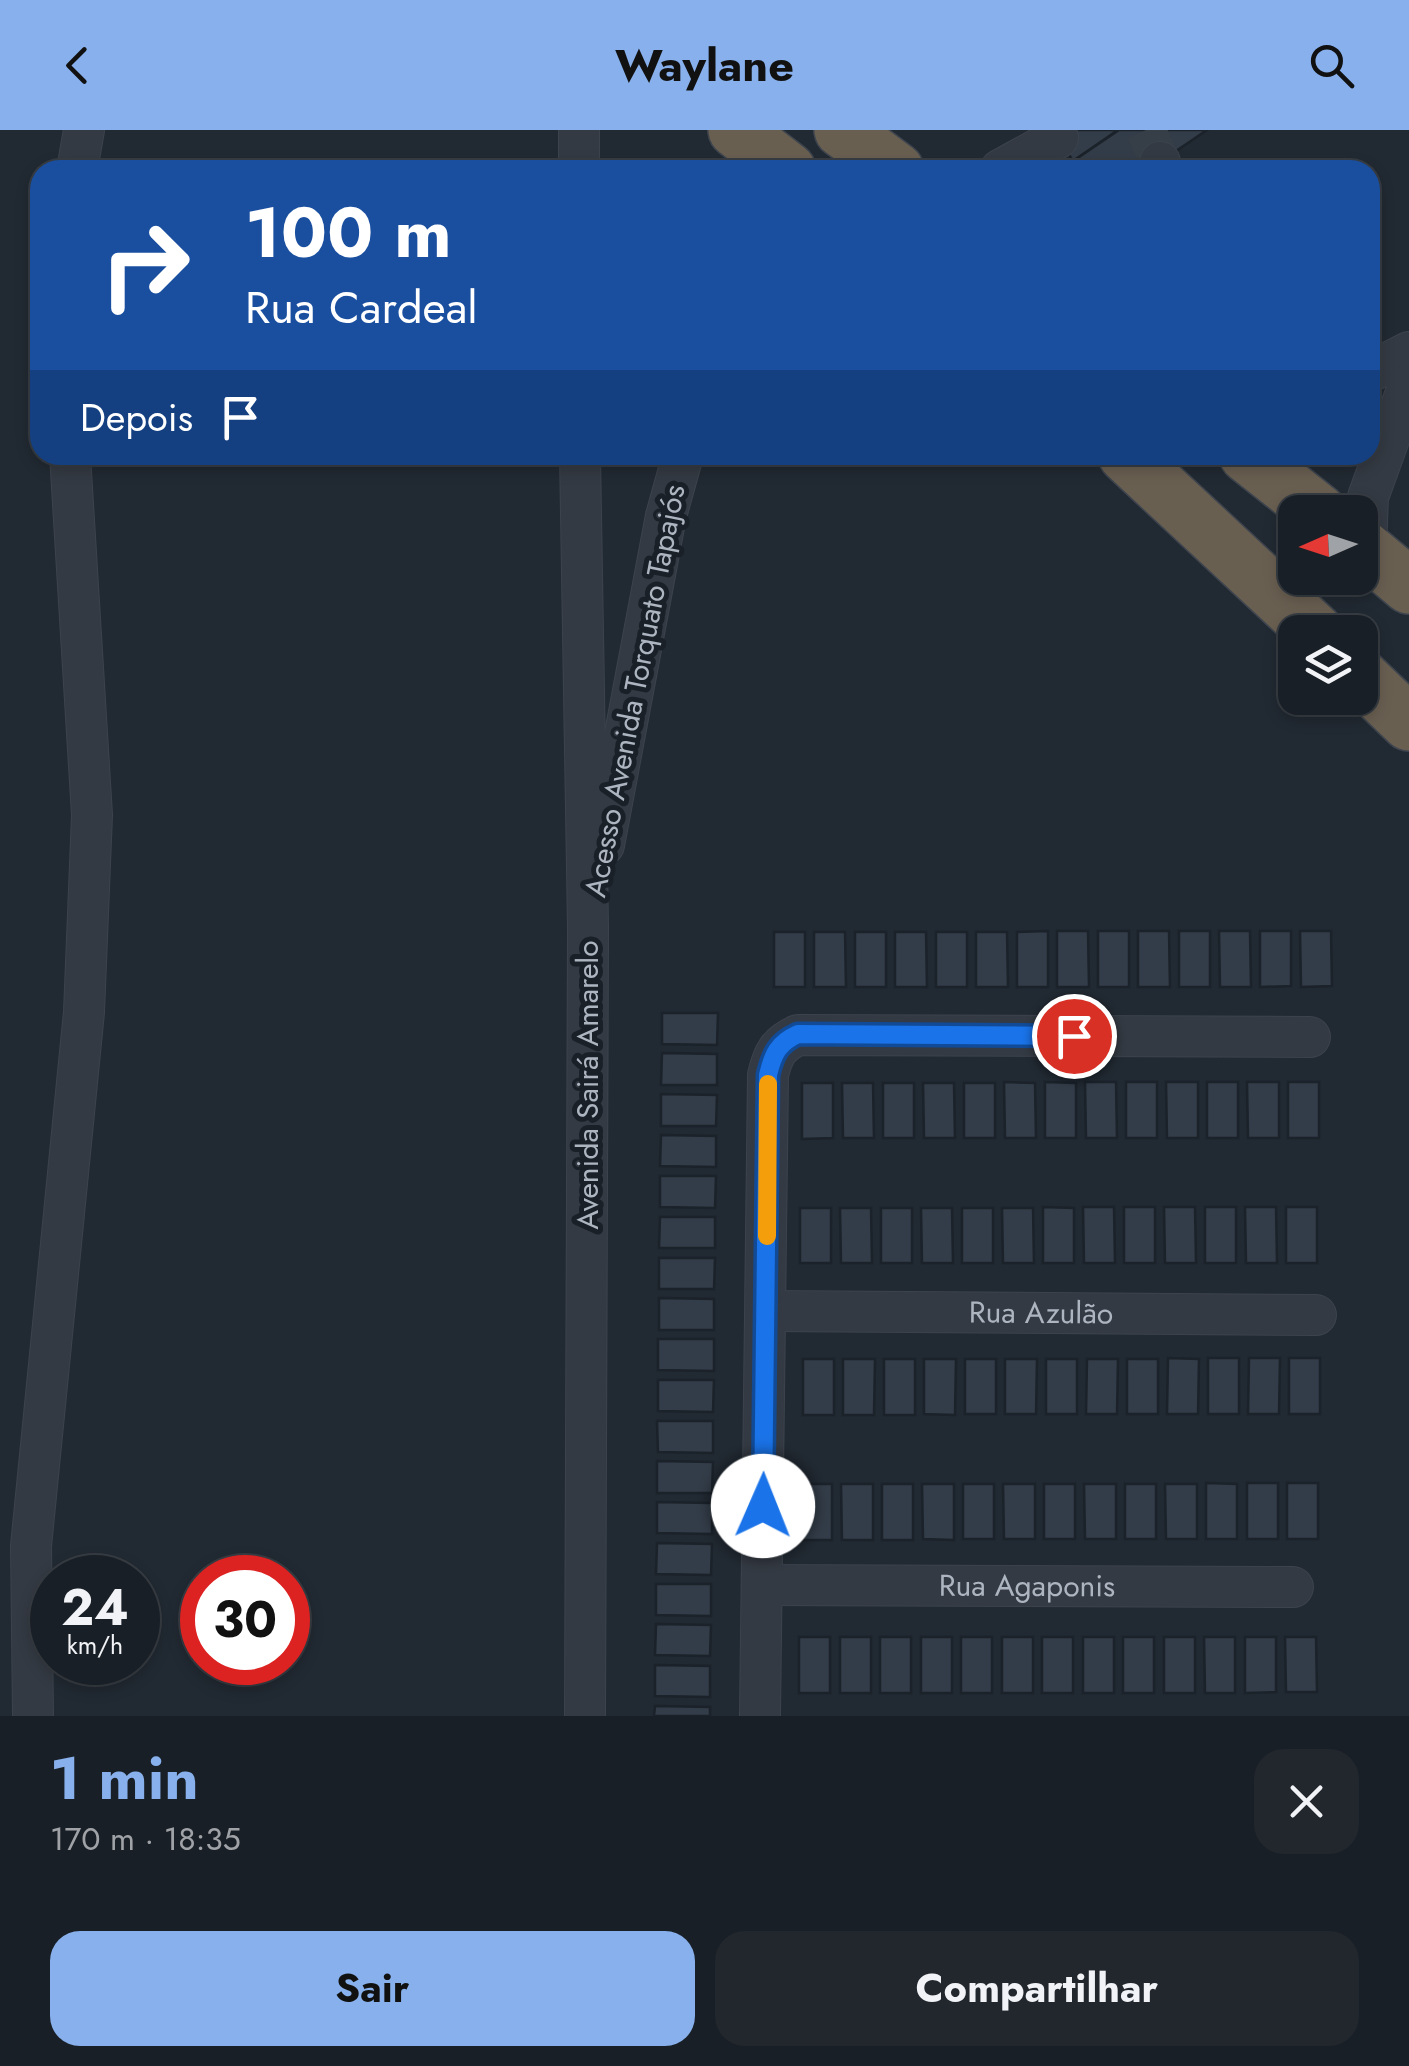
<!DOCTYPE html>
<html lang="pt">
<meta charset="utf-8">
<style>
:root{--surface:#191f26;--page:#22272e;--text:#f1f3f6;--muted:#9fa2a7;--line:#373d43;--accent:#87b0ec}
body{margin:0;font-family:Jost,sans-serif;background:var(--page);color:var(--text);height:100vh;display:flex;flex-direction:column;font-size:38px;white-space:nowrap}
*{box-sizing:border-box;margin:0}
p{font-size:32px;color:var(--muted)}
.icon{flex:none;width:55px;height:55px;fill:none;stroke:currentColor;stroke-width:2;stroke-linecap:round;stroke-linejoin:round}
.map{position:relative;height:1586px;overflow:hidden}
.panel{display:flex;flex-direction:column;background:var(--surface);flex:1}
.panel>*{flex:none}
.banner{position:absolute;left:30px;top:30px;width:1350px;height:305px;border-radius:30px;box-shadow:0 5px 15px #0003,0 0 0 2px var(--line);background:#1a4fa0;color:#fff;overflow:hidden}
.needle{width:65px;rotate:267deg}
.fabs{position:absolute;left:1278px;top:365px;display:grid;gap:20px}
.fabs a{display:grid;place-items:center;width:100px;height:100px;border-radius:20px;background:var(--surface);box-shadow:0 5px 15px #0003,0 0 0 2px var(--line);font-size:50px}
.speed{position:absolute;left:30px;top:1425px;display:flex;gap:20px;font-size:50px;font-weight:700;text-align:center}
.speed>*{display:grid;place-content:center;width:130px;height:130px;border-radius:50%;background:var(--surface);box-shadow:0 5px 15px #0003,0 0 0 2px var(--line);line-height:1}
.speed small{font-size:25px;font-weight:400}
.speed .limit{border:15px solid #d22;background:#fff;color:#111}
.pin{position:absolute;display:grid;place-items:center;width:85px;height:85px;color:#fff;margin:-42px;border:5px solid #fff;border-radius:50%;box-shadow:0 2px 10px #0007}
.me{position:absolute;width:110px;margin:-55px;rotate:1deg;stroke-linejoin:round;filter:drop-shadow(0 0 8px #0008)}
.turn{display:flex;align-items:center;gap:35px;height:210px;padding:0 50px;font-size:45px}
.turn .icon{width:130px;height:130px;stroke-width:2.5}
.turn b{display:block;font-size:70px;line-height:85px}
.then{display:flex;align-items:center;height:95px;padding:0 50px;background:#0003;gap:20px;font-size:38px}
.round{display:grid;place-items:center;flex:none;width:105px;height:105px;border-radius:30px;background:var(--page)}
.overview{display:flex;align-items:center;justify-content:space-between;height:170px;padding:0 50px}
h1{font-size:60px;font-weight:700;line-height:75px;color:var(--accent)}
.action{display:flex;gap:20px;margin-top:auto;padding:20px 50px}
.action a{flex:1;height:115px;border-radius:30px;background:var(--accent);color:#111;font-size:40px;font-weight:700;line-height:115px;text-align:center}
.action a+a{background:var(--page);color:var(--text)}
header{display:flex;justify-content:space-between;align-items:center;height:130px;padding:0 50px;background:var(--accent);color:#111;font-size:45px;font-weight:700}
.map>svg:first-child{display:block}
.building{fill:#333d49;stroke:#1b222a;stroke-width:2.5}
.lines{fill:none;stroke-linecap:round;stroke-linejoin:round}
.minor-tunnel{stroke:#363e47;stroke-width:40;stroke-dasharray:40 20;stroke-linecap:butt}
.minor-casing{stroke:#3d434d;stroke-width:42}
.highway-casing{stroke:#3e454e;stroke-width:58}
.minor{stroke:#343a43;stroke-width:40}
.highway{stroke:#695f51;stroke-width:55}
.route-casing{stroke:#114b97;stroke-width:25}
.route{stroke:#1a73e8;stroke-width:18}
.slow{stroke:#f59e0b;stroke-width:18}
.labels{text-anchor:middle;stroke-width:10;stroke-linejoin:round;paint-order:stroke}
.street-label{font-size:30px;fill:#adb5c1;stroke:#192028}
</style>
<header><svg class="icon" aria-label="back" viewBox="0 0 24 24"><path d="M15 5l-7 7 7 7"/></svg>Waylane<svg class="icon" aria-label="search" viewBox="0 0 24 24"><circle cx="10" cy="10" r="6"/><path d="M15 15l6 6"/></svg></header>
<div class="map">
<svg width="1409" height="1586" viewBox="0 0 1409 1586">
<rect width="100%" height="100%" fill="#212932"/>
<g class="building">
<polygon points="1053,0 1114,0 1115,2 1073,31"/>
<polygon points="1119,0 1207,0 1148,40 1060,40"/>
<polygon points="1048,801 1048,857 1017,857 1017,802"/>
<polygon points="1057,801 1088,801 1089,857 1057,857"/>
<rect x="1098" y="801" width="31" height="56"/>
<polygon points="1138,801 1169,801 1170,857 1138,857"/>
<rect x="1179" y="801" width="31" height="56"/>
<polygon points="1219,801 1250,801 1251,857 1220,857"/>
<polygon points="1260,801 1291,801 1291,856 1260,857"/>
<polygon points="1300,801 1331,801 1332,856 1301,857"/>
<rect x="774" y="802" width="31" height="55"/>
<polygon points="814,802 845,802 846,857 814,857"/>
<rect x="855" y="802" width="31" height="55"/>
<polygon points="895,802 926,802 927,857 895,857"/>
<rect x="936" y="802" width="31" height="55"/>
<polygon points="976,802 1007,802 1008,857 976,857"/>
<polygon points="662,883 718,883 717,915 662,914"/>
<polygon points="662,923 717,924 717,955 661,955"/>
<polygon points="1004,952 1035,953 1036,1008 1005,1008"/>
<polygon points="1045,952 1076,953 1076,1008 1045,1008"/>
<polygon points="1085,952 1116,952 1117,1008 1086,1008"/>
<rect x="1126" y="952" width="31" height="56"/>
<polygon points="1166,952 1198,952 1198,1008 1167,1008"/>
<rect x="1207" y="952" width="31" height="56"/>
<polygon points="1247,952 1279,952 1279,1008 1248,1008"/>
<rect x="1288" y="952" width="31" height="56"/>
<polygon points="802,953 833,953 833,1008 802,1009"/>
<polygon points="842,953 873,953 874,1008 843,1008"/>
<rect x="883" y="953" width="31" height="55"/>
<polygon points="923,953 954,953 955,1008 924,1008"/>
<rect x="964" y="953" width="31" height="55"/>
<polygon points="661,964 717,965 716,996 661,996"/>
<polygon points="661,1005 716,1006 716,1037 660,1036"/>
<polygon points="660,1046 716,1046 715,1078 660,1077"/>
<polygon points="1043,1077 1074,1078 1074,1133 1043,1133"/>
<polygon points="1083,1077 1114,1077 1115,1133 1084,1133"/>
<rect x="1124" y="1077" width="31" height="56"/>
<polygon points="1164,1077 1195,1077 1196,1133 1165,1133"/>
<rect x="1205" y="1077" width="31" height="56"/>
<polygon points="1245,1077 1276,1077 1277,1133 1246,1133"/>
<rect x="1286" y="1077" width="31" height="56"/>
<rect x="800" y="1078" width="31" height="55"/>
<polygon points="840,1078 871,1078 872,1133 841,1133"/>
<rect x="881" y="1078" width="31" height="55"/>
<polygon points="921,1078 952,1078 953,1133 922,1133"/>
<rect x="962" y="1078" width="31" height="55"/>
<polygon points="1002,1078 1033,1078 1034,1133 1003,1133"/>
<polygon points="660,1087 715,1087 715,1118 659,1118"/>
<polygon points="659,1128 715,1128 714,1159 659,1159"/>
<polygon points="659,1168 714,1169 714,1200 659,1200"/>
<polygon points="658,1209 714,1209 714,1241 658,1240"/>
<polygon points="1168,1228 1199,1229 1198,1284 1167,1284"/>
<rect x="1208" y="1228" width="31" height="56"/>
<polygon points="1249,1228 1280,1228 1279,1284 1248,1284"/>
<rect x="1289" y="1228" width="31" height="56"/>
<rect x="803" y="1229" width="31" height="56"/>
<polygon points="843,1229 875,1229 874,1285 843,1285"/>
<rect x="884" y="1229" width="31" height="56"/>
<polygon points="924,1229 956,1229 955,1285 924,1284"/>
<rect x="965" y="1229" width="31" height="55"/>
<polygon points="1005,1229 1037,1229 1036,1284 1005,1284"/>
<rect x="1046" y="1229" width="31" height="55"/>
<polygon points="1087,1229 1118,1229 1117,1284 1086,1284"/>
<rect x="1127" y="1229" width="31" height="55"/>
<polygon points="658,1250 714,1250 713,1282 658,1281"/>
<polygon points="657,1291 713,1291 713,1323 658,1322"/>
<polygon points="657,1331 713,1332 712,1363 657,1363"/>
<polygon points="1206,1353 1237,1354 1237,1409 1206,1409"/>
<rect x="1247" y="1353" width="31" height="56"/>
<rect x="1287" y="1353" width="31" height="56"/>
<rect x="801" y="1354" width="31" height="56"/>
<polygon points="841,1354 873,1354 873,1410 842,1410"/>
<rect x="882" y="1354" width="31" height="56"/>
<polygon points="922,1354 954,1354 954,1410 923,1409"/>
<rect x="963" y="1354" width="31" height="55"/>
<polygon points="1003,1354 1035,1354 1035,1409 1004,1409"/>
<rect x="1044" y="1354" width="31" height="55"/>
<polygon points="1084,1354 1116,1354 1116,1409 1085,1409"/>
<rect x="1125" y="1354" width="31" height="55"/>
<polygon points="1165,1354 1197,1354 1197,1409 1166,1409"/>
<polygon points="657,1372 712,1373 712,1404 657,1403"/>
<polygon points="657,1413 712,1414 711,1445 656,1444"/>
<polygon points="656,1454 711,1454 711,1486 656,1485"/>
<polygon points="656,1494 711,1495 710,1526 655,1525"/>
<rect x="799" y="1507" width="31" height="56"/>
<rect x="840" y="1507" width="31" height="56"/>
<rect x="880" y="1507" width="31" height="56"/>
<rect x="921" y="1507" width="31" height="56"/>
<rect x="961" y="1507" width="31" height="56"/>
<rect x="1002" y="1507" width="31" height="56"/>
<rect x="1042" y="1507" width="31" height="56"/>
<rect x="1083" y="1507" width="31" height="56"/>
<rect x="1123" y="1507" width="31" height="56"/>
<rect x="1164" y="1507" width="31" height="56"/>
<polygon points="1204,1507 1235,1507 1235,1563 1205,1563"/>
<polygon points="1245,1507 1276,1507 1276,1562 1245,1563"/>
<polygon points="1285,1507 1316,1507 1317,1562 1286,1562"/>
<polygon points="655,1535 710,1536 710,1567 655,1566"/>
<polygon points="655,1576 710,1577 710,1586 654,1586"/>
</g>
<g class="lines">
<polyline class="minor-tunnel" points="1146,0 1160,32"/>
<g class="minor-casing">
<g id="minor">
<polyline points="579,0 579,40"/>
<polyline points="1160,32 1162,40"/>
<polyline points="77,40 84,0"/>
<polyline points="1000,40 1058,8"/>
<polyline points="1370,242 1409,222"/>
<polyline points="580,325 588,798 585,1586"/>
<polyline points="1366,419 1368,367 1409,254"/>
<polyline points="604,715 666,386 683,325"/>
<path id="s1" d="M766,1181L1316,1185"/>
<path id="s2" d="M762,1455L1293,1457"/>
<polyline points="33,1586 31,1416 84,882 92,685 70,325"/>
<path d="M760,1586L768,945C773,924 778,914 798,905L1310,907"/>
</g>
</g>
<g class="highway-casing">
<g id="highway">
<polyline points="736,0 788,40"/>
<polyline points="842,0 896,40"/>
<polyline points="1126,325 1316,502"/>
<polyline points="1247,325 1319,382"/>
<polyline points="1360,415 1409,456"/>
<polyline points="1360,546 1409,593"/>
</g>
</g>
<use href="#minor" class="minor"/>
<use href="#highway" class="highway"/>
</g>
<g class="lines">
<g class="route-casing">
<path id="route" d="M763,1376L768,945C773,924 778,913 798,904L1074,906"/>
</g>
<use href="#route" class="route"/>
<polyline class="slow" points="767,1106 768,954"/>
</g>
<g class="labels">
<g class="street-label">
<text transform="translate(635 561) rotate(-79)" y="10">Acesso Avenida Torquato Tapajós</text>
<text transform="translate(588 955) rotate(-90)" y="10">Avenida Sairá Amarelo</text>
<text dy="10" stroke="none"><textPath href="#s1" startOffset="275">Rua Azulão</textPath></text>
<text dy="10" stroke="none"><textPath href="#s2" startOffset="265">Rua Agaponis</textPath></text>
</g>
</g>
</svg>
<div class="fabs">
<a><svg class="needle" viewBox="-14 -14 28 28"><path d="M0-13l5 13h-10z" fill="#e53935"/><path d="M0 13l5-13h-10z" fill="#9fa2a7"/></svg></a>
<a><svg class="icon" aria-label="layers" viewBox="0 0 24 24"><path d="M12 4l9 5-9 5-9-5zM3 14l9 5 9-5"/></svg></a>
</div>
<div class="speed"><div>24<small>km/h</small></div><div class="limit">30</div></div>
<div class="pin" style="left:1074px;top:906px;background:#d93025"><svg class="icon" aria-label="arrive" viewBox="0 0 24 24"><path d="M6 21V4h12l-3 4 3 4H6"/></svg></div>
<svg class="me" style="left:763px;top:1376px" viewBox="-20 -20 40 40"><circle r="19" fill="#fff"/><path d="M0-13L10 11 0 6-10 11z" fill="#1a73e8"/></svg>
<div class="banner">
<div class="turn"><svg class="icon" aria-label="right" viewBox="0 0 24 24"><path d="M7 20v-9h11M14 6l5 5-5 5"/></svg><div><b>100 m</b>Rua Cardeal</div></div>
<div class="then">Depois<svg class="icon" aria-label="arrive" viewBox="0 0 24 24"><path d="M6 21V4h12l-3 4 3 4H6"/></svg></div>
</div>
</div>
<section class="panel">
<div class="overview"><div><h1>1 min</h1><p>170 m · 18:35</p></div><a class="round"><svg class="icon" aria-label="close" viewBox="0 0 24 24"><path d="M6 6l12 12M18 6L6 18"/></svg></a></div>
<div class="action"><a>Sair</a><a>Compartilhar</a></div>
</section>
